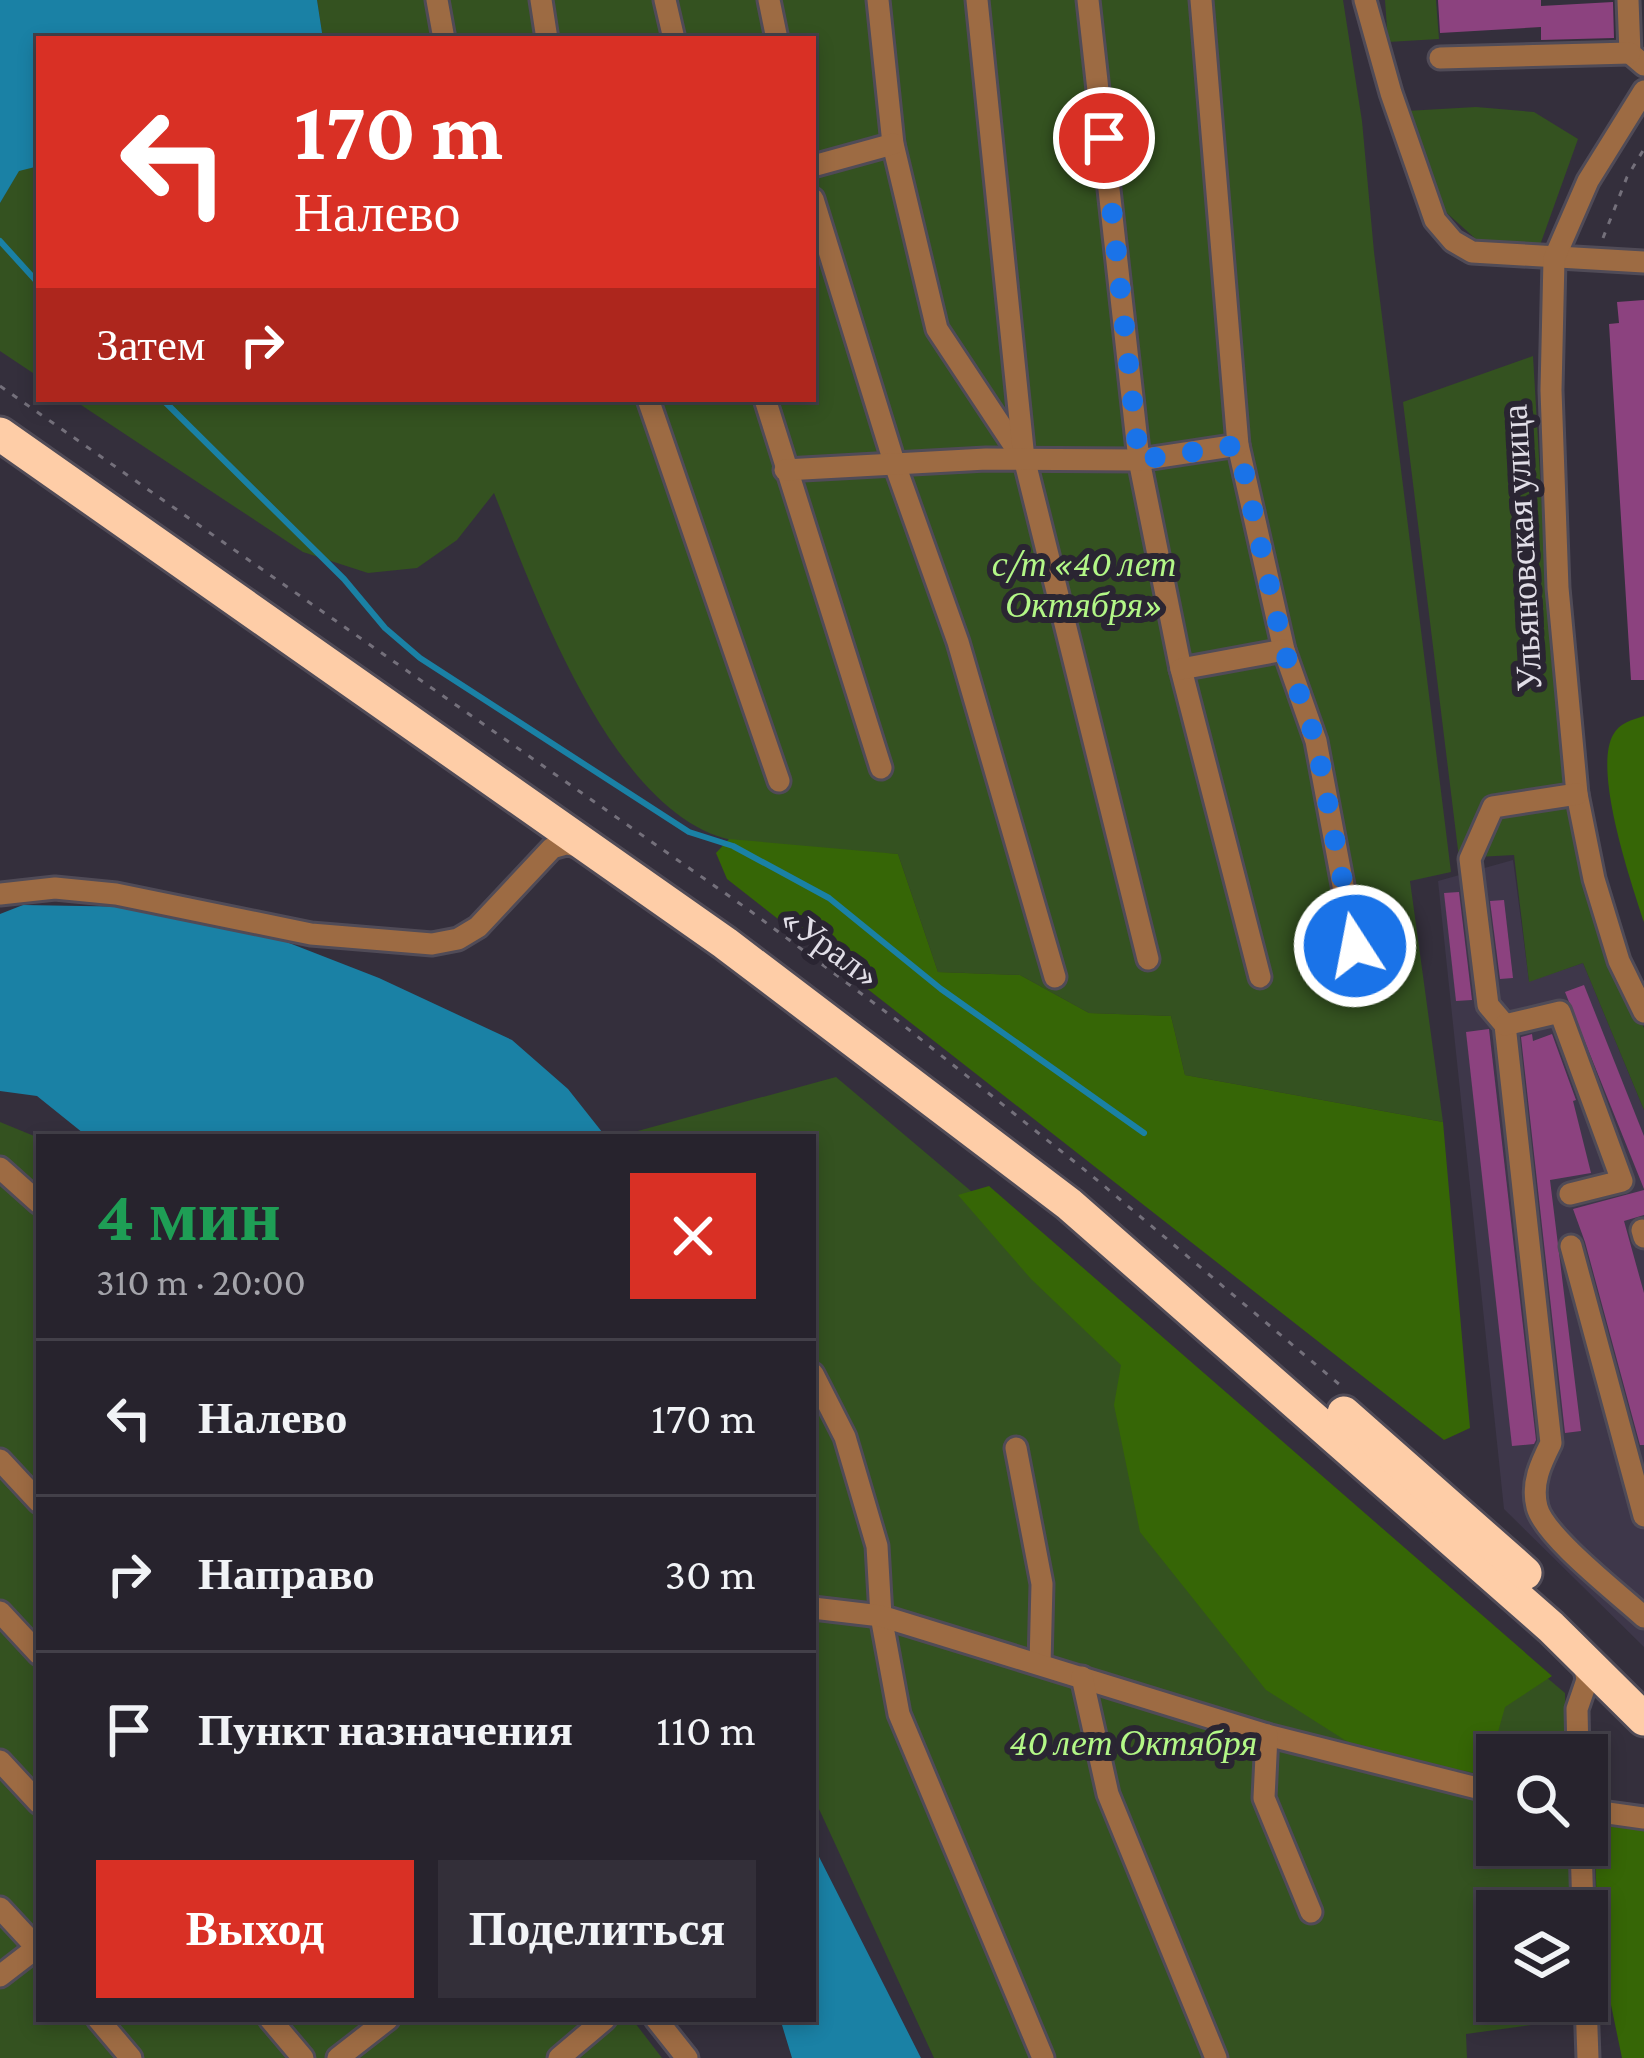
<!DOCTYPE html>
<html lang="ru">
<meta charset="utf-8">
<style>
:root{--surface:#27232d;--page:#332f39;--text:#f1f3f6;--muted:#a4a4aa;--line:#434049;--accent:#d93025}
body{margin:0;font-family:"Crimson Pro",serif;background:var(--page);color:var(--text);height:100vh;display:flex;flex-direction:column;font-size:45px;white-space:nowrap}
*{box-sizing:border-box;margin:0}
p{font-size:39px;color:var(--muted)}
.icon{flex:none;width:66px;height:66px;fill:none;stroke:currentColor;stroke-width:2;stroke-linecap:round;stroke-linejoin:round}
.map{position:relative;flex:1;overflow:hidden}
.sheet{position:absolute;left:36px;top:1134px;width:780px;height:888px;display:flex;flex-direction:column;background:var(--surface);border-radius:0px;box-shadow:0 6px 18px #0003,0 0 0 3px var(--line)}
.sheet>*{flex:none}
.top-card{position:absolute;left:36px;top:36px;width:780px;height:366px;border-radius:0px;box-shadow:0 6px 18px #0003,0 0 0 3px var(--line);background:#d93025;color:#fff;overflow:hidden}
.tools{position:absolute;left:1476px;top:1734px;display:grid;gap:24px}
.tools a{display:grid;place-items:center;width:132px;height:132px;border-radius:0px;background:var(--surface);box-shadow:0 6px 18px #0003,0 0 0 3px var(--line);font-size:60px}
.pin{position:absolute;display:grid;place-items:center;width:102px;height:102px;color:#fff;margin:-51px;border:6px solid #fff;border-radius:50%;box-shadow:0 3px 12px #0007}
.me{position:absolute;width:132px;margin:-66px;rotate:349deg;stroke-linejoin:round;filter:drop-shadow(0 0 9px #0008)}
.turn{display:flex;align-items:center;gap:42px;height:252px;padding:0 60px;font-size:54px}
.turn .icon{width:156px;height:156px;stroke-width:2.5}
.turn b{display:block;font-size:84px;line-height:102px}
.then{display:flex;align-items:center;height:114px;padding:0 60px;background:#0003;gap:24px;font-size:45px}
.round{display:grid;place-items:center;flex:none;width:126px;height:126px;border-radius:0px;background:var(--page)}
.headline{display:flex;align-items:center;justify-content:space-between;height:204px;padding:0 60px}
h1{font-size:72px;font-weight:700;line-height:90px;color:#1e9e55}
.primary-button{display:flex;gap:24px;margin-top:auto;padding:24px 60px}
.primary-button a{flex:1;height:138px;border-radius:0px;background:var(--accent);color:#fff;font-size:48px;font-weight:700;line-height:138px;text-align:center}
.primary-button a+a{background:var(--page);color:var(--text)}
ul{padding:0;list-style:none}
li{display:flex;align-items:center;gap:36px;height:156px;padding:0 60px;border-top:3px solid var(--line)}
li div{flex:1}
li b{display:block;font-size:45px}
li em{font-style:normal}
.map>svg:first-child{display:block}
.built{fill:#3e374a}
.green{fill:#345220}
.forest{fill:#366606}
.water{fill:#1a81a5}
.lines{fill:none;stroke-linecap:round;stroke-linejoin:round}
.stream{stroke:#1a81a5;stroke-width:6}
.building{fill:#8c427f}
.minor-casing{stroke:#504b57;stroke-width:27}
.highway-casing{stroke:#504b57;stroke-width:39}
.path{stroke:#74707b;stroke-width:3;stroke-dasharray:6 9;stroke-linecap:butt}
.minor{stroke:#9d6b43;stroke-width:21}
.highway{stroke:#fecda7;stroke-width:33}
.route{stroke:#1a73e8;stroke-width:21;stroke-dasharray:0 37.8}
.labels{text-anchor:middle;stroke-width:12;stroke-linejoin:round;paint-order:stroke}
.street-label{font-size:36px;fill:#e1dee7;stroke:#2a2532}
.park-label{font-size:36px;font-style:italic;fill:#b3f787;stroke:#2a2532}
</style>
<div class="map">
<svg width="1644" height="2058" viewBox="0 0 1644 2058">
<rect width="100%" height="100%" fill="#342f3c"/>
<polygon class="built" points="1513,860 1529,981 1583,963 1644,1110 1644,1647 1504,1509 1438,881"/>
<g class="green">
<path d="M317,0H1343L1362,121L1374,252L1451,872L1410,881L1443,1122L1185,1075L1171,1016L1089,1013L1020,975L938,972L898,854C844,850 785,851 732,840C612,815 535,595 494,493L457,540L417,568L368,573L303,552L72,399H813V39H323Z"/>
<polygon points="1385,0 1436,0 1439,39 1388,42"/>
<polygon points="1476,107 1534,112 1578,139 1539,248 1478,241 1439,206 1406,111"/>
<polygon points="39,166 39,377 0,351 0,203 19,170"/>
<polygon points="1533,356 1550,645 1563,769 1609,955 1644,1028 1644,1110 1583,963 1529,982 1514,855 1459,858 1403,402"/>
<polygon points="836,1077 1565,1693 1567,1755 1497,1755 1497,1845 1570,1845 1572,1911 1497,1911 1497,2001 1575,2001 1575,2019 1466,2034 1467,2058 934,2058 813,1796 813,1137 635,1137 634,1132"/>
<polygon points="0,1122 39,1138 39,2019 632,2019 662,2058 0,2058"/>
</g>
<g class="forest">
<path d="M1644,716V922C1631,882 1593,771 1613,735C1619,723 1632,720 1644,716Z"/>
<polygon points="729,839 898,854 938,972 1020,975 1089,1013 1171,1016 1185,1075 1443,1122 1470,1428 1444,1440 727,879 716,853"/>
<polygon points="989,1186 1552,1676 1505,1707 1486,1775 1362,1751 1266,1690 1140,1532 1114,1405 1121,1365 1031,1279 958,1195"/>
<polygon points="1594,1817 1644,1825 1644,2058 1622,2058 1598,1942"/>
</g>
<g class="water">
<polygon points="0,0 317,0 323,39 39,39 39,166 19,171 0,203"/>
<polygon points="23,905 140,907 266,934 379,978 512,1040 568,1089 606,1137 88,1137 37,1096 0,1091 0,914"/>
<polygon points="813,1845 921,2058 792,2058 782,2025 760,2019 813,2019"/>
</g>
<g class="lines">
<g class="stream">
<polyline points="0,241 39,284"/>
<polyline points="162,399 344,579 385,628 420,658 689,832 733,846 829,898 941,989 1144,1133"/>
</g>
</g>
<g class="building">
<polygon points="1438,0 1541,0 1541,6 1613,2 1614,38 1541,40 1541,27 1440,33"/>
<polygon points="1644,300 1644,680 1631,680 1609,324 1619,323 1617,302"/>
<polygon points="1459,892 1472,1000 1456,1001 1444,893"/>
<polygon points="1504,900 1513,978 1500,979 1490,901"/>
<polygon points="1584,985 1644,1136 1644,1189 1565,992"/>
<polygon points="1489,1029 1536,1440 1534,1444 1512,1446 1466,1032"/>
<polygon points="1532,1034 1533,1041 1552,1034 1576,1100 1573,1101 1591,1173 1550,1180 1581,1431 1565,1433 1521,1037"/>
<polygon points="1644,1190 1644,1215 1624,1221 1644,1293 1644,1445 1640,1445 1585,1242 1573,1209"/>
</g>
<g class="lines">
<g class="minor-casing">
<g id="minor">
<polyline points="437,0 444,39"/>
<polyline points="541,0 547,39"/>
<polyline points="665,0 674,39"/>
<polyline points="769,0 777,39"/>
<polyline points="878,0 893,144 937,329 1025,462 1148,959"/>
<polyline points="977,0 1024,459"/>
<polyline points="1088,0 1139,460 1181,669 1260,977"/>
<polyline points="1201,0 1238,445 1284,650 1316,741 1362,987"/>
<polyline points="1365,0 1391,93 1435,220 1453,241 1472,252 1644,262"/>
<polyline points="1628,0 1630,53 1644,65"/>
<polyline points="1440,58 1630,53"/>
<polyline points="1644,91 1588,181 1554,259 1551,390 1558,588 1577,794 1594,879 1619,961 1644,1012"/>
<polyline points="813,166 893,144"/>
<polyline points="813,199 894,462 958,642 1055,977"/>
<polyline points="648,399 779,781"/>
<polyline points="765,399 881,768"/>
<polyline points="785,470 986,459 1139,460 1238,445"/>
<polyline points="1181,669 1284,650"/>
<path d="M1577,794L1493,807L1470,859L1488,1005L1505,1025L1551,1443C1541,1463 1531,1483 1537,1507C1544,1536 1619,1594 1644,1617"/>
<polyline points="0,894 55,888 116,894 311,934 432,944 458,939 478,927 552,848 566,844 584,847"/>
<polyline points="1505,1025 1560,1012 1622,1181 1570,1194"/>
<polyline points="0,1168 39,1203"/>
<polyline points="1642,1230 1644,1237"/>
<polyline points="1571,1246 1644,1516"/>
<polyline points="813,1374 845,1437 877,1546 881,1616 899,1714 1043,2058"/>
<polyline points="1016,1448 1042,1584 1040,1664"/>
<polyline points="0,1460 39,1502"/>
<polyline points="813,1608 881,1616 1267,1735 1497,1793"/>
<polyline points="0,1612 39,1654"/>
<polyline points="1082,1677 1108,1794 1216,2058"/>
<polyline points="1267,1735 1264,1798 1311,1912"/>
<polyline points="1578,1755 1577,1709 1587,1680 1584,1662"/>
<polyline points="0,1761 39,1803"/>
<polyline points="1587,1810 1644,1818"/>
<polyline points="1581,1845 1583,1911"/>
<polyline points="0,1908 39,1950"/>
<polyline points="0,1976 39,1946"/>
<polyline points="1586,2001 1588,2058"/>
<polyline points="98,2019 131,2058"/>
<polyline points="270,2019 303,2058"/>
<polyline points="656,2019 687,2058"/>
<polyline points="338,2058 388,2019"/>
<polyline points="559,2058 605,2019"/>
</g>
</g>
<g class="highway-casing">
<g id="highway">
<polyline points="0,434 725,943 1069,1204 1551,1627 1644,1719"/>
<polyline points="1344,1413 1525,1573"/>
</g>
</g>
<g class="path">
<polyline points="1603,238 1627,177 1644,149"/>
<polyline points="0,386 749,910 898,1021 1091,1175 1340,1385"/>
</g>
<use href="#minor" class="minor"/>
<use href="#highway" class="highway"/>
</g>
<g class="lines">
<polyline class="route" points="1104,138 1139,460 1238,445 1284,650 1316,741 1355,946"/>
</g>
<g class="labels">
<g class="street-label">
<text transform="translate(1521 548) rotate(-93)" y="13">Ульяновская улица</text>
<text transform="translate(831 946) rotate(36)" y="13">«Урал»</text>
</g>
<g class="park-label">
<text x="1084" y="576">с/т «40 лет<tspan x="1084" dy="41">Октября»</tspan></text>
<text x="1133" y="1755">40 лет Октября</text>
</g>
</g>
</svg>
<div class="tools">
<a><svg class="icon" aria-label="search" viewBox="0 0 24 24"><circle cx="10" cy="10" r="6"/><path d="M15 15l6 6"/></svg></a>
<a><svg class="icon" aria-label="layers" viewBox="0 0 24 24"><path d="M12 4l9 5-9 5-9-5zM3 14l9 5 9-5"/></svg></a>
</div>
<div class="pin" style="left:1104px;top:138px;background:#d93025"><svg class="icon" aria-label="arrive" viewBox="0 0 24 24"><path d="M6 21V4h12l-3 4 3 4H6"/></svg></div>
<svg class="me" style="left:1355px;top:946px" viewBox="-20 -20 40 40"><circle r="17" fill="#1a73e8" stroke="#fff" stroke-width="3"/><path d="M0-11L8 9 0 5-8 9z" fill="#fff"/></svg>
<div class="top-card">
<div class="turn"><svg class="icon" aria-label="left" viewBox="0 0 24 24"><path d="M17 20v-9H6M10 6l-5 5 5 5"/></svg><div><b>170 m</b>Налево</div></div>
<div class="then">Затем<svg class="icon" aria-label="right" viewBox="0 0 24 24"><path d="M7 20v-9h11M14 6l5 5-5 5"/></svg></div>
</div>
<section class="sheet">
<div class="headline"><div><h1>4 мин</h1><p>310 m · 20:00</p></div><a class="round" style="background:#d93025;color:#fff"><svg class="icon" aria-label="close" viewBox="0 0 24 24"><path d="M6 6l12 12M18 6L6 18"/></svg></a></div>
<ul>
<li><svg class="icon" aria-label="left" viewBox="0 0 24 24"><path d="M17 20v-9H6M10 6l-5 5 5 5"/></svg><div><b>Налево</b></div><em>170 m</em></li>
<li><svg class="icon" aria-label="right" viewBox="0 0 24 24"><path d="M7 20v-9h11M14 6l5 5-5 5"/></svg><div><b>Направо</b></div><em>30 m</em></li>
<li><svg class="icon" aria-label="arrive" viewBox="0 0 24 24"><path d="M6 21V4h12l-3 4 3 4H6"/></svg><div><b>Пункт назначения</b></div><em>110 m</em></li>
</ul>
<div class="primary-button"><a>Выход</a><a>Поделиться</a></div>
</section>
</div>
